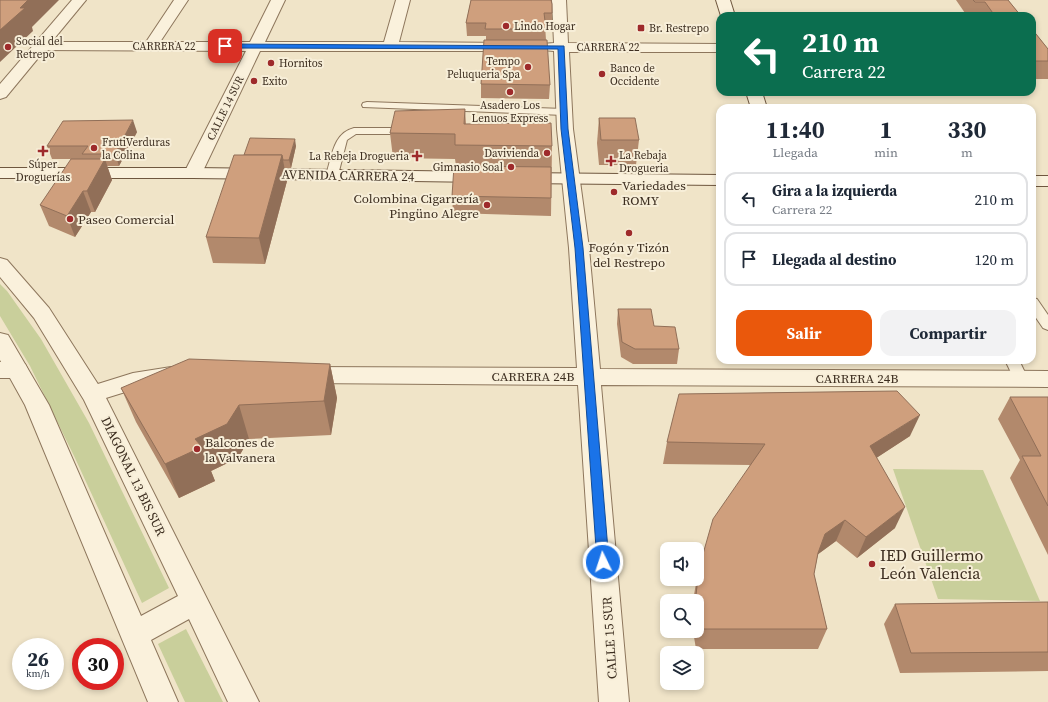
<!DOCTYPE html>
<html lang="es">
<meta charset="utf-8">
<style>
:root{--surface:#fff;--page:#f2f2f3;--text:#1f2937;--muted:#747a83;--line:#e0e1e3;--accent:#ea580c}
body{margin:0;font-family:"Source Serif 4",serif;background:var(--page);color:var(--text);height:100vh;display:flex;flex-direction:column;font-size:15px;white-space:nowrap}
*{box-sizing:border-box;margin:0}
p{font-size:13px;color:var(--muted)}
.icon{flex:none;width:22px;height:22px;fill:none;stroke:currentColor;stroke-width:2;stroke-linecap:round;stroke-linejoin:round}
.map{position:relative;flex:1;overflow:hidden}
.drawer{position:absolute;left:716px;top:104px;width:320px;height:260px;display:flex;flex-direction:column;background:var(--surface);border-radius:12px;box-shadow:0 2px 6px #0003}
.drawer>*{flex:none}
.guide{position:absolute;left:716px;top:12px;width:320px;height:84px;border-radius:12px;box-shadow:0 2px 6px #0003;background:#0b6e4f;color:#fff;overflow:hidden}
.buttons{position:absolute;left:660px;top:542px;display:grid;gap:8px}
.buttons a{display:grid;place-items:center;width:44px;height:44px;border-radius:8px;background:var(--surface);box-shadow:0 2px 6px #0003;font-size:20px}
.speed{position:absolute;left:12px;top:638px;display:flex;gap:8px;font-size:20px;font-weight:700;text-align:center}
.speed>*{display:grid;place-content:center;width:52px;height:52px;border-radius:50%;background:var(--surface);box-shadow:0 2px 6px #0003;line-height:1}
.speed small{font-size:10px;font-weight:400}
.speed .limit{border:6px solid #d22;background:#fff;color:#111}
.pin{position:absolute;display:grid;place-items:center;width:34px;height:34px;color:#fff;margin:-17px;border-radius:8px;box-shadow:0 2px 6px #0006}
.me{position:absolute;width:44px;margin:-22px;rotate:356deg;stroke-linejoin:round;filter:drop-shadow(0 0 3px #0008)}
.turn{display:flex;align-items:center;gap:14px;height:84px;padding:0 20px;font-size:18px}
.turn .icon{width:52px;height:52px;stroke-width:2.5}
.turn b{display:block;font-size:28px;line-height:34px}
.eta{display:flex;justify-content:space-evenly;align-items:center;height:68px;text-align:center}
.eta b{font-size:24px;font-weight:700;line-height:28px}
.button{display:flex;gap:8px;margin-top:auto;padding:8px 20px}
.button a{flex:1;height:46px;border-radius:12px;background:var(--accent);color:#fff;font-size:16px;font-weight:700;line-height:46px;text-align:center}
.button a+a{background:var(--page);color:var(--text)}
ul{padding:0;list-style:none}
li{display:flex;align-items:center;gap:12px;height:54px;margin:0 8px 6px;padding:0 12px;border:2px solid var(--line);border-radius:12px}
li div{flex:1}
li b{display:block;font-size:15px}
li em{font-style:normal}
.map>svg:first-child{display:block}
.green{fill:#c9cf9b}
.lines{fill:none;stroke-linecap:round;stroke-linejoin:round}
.service-casing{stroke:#8d765c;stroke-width:2}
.minor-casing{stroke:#8d765c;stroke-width:2}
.tertiary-casing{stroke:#8d765c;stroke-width:2}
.secondary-casing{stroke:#6f573f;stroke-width:2}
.service{fill:#faf1dc;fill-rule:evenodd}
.minor{fill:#faf1dc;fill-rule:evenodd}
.tertiary{fill:#faf1dc;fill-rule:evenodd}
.secondary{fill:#faf1dc;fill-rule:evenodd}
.wall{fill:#b2896c}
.shaded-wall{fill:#916f58}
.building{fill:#cf9f7d;stroke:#916f58}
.route{fill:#1a73e8;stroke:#114b97}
.poi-dot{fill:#9e2a2b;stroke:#f7eed8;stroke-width:1.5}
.labels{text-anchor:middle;stroke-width:4;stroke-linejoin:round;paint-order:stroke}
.far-poi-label{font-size:11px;fill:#3d2e20;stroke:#f7eed8;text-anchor:start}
.far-street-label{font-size:11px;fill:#3d2e20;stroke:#f7eed8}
.street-label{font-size:13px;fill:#3d2e20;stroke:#f7eed8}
.poi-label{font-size:13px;fill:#3d2e20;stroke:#f7eed8;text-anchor:start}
.near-poi-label{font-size:16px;fill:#3d2e20;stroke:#f7eed8;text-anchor:start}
</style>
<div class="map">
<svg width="1048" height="702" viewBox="0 0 1048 702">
<rect width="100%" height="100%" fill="#f0e4c8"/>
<g class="green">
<polygon points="0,284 7,291 41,339 89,423 169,588 142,603 75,458 30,366 0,316"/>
<polygon points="893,469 983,470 1040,601 938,599"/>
<polygon points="186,629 223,702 185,702 158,644"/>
</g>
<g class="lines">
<g class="service-casing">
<g id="service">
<polygon points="367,102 564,109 569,112 564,115 363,107 362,105 363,103"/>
<path d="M354,128H409L414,131L409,134H356L347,140L338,175L336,177H328L326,175C332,157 333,133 354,128Z"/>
<polygon points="1032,298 1037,299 1048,315 1048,330 1043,328 1032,312"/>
<polygon points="1005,360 1019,360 1028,379 1026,383 1021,384 1016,383"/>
</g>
</g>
<g class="minor-casing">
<g id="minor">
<polygon points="174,0 188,0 160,42 250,42 271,0 285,0 265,42 384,42 396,0 410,0 399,42 513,43 518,44 520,47 518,50 513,51 260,51 202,173 199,177 193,178 187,177 184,173 246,51 40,50 35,49 33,46 35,43 40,42 146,42"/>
<polygon points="552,0 566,0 568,43 720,44 720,52 569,52 573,129 589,248 600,369 1048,371 1048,387 601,385 629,702 599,702 578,385 303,383 295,381 292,375 295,369 303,367 577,368 569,248 557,129 554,51 542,50 540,47 542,44 554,43"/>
<polygon points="0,362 17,362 25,364 28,370 25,376 17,378 0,378"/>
<polygon points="171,367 179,369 182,375 179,381 135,389 93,402 85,400 81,394 85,388 133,373"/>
</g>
</g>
<g class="tertiary-casing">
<g id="tertiary">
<polygon points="72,0 86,0 6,97 0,99 0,84"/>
<polygon points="0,258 7,260 49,308 103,392 259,702 228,702 189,619 151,640 178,702 148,702 25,405 0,360 0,333 8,335 49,405 141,616 178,596 84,400 34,318 0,277"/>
</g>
</g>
<g class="secondary-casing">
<g id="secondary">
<polygon points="716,0 730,0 735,16 721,16"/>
<polygon points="746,92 762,92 767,108 751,108"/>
<polygon points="0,168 193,168 483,172 489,173 492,177 489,181 483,182 193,178 0,178"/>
<polygon points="521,173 720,175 720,185 521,183 515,182 512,178 515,174"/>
<rect x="1032" y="176" width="16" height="10"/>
</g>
</g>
<use href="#service" class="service"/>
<use href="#minor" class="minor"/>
<use href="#tertiary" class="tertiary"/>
<use href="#secondary" class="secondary"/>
</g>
<g class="wall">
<polygon points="471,0 552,13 552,26 545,25 546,40 550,85 549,99 481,98 481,84 486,40 486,36 467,36 466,23"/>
<polygon points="956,0 1008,0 1021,16 967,16"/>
<polygon points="1032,29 1048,49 1048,79 1032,79"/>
<polygon points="465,109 466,124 552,146 551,216 453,213 452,196 456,166 455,159 393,158 390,133"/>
<polygon points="599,118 639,140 636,165 599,165 597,143"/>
<polygon points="137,132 119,166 107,166 112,180 95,212 91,212 75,237 49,226 40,205 84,159 52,159 47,146"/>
<polygon points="296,146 291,168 284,168 287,181 265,264 213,263 206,237 244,155"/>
<polygon points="618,309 654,326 679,349 677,364 633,364 621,357 617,324"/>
<polygon points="330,364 337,398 331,435 249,439 238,458 211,471 215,481 179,498 136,422 121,388"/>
<polygon points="1010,397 1048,397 1048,555 1010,478 1020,460 998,419"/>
<polygon points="910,436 876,458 895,528 857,558 836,541 818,554 814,574 827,629 818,649 696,649 693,631 697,631 697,601 693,601 695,589 699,568 750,465 663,464 667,442"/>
<polygon points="1048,602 1048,671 900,673 884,624 895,604"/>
</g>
<g class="shaded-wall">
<polygon points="28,0 59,0 32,27 33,31 0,62 0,30 20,8"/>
<polygon points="133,120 137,132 119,166 115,154"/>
<polygon points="295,139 296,146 291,168 289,160"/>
<polygon points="282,155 287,181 265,264 259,238"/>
<polygon points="105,159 112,180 95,212 87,191"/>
<polygon points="83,191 91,212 75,237 67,216"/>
<polygon points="330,364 337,398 331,435 324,401"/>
<polygon points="239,405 249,439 238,458 211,471 215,481 179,498 165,464 195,439"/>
<polygon points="920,415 910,436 861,468 870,446"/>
<polygon points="905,507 895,528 857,558 866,537"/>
<polygon points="845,520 836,541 817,555 825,534"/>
</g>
<g class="building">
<polygon points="0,0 28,0 20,8 25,8 0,30"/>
<polygon points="471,0 551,0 552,4 552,13 544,13 546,29 485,29 486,23 466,23"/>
<polygon points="973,0 1008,0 1021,16 995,16 985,2 975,2"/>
<polygon points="1032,29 1048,49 1048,61 1032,61"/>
<polygon points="484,40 547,40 550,85 481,84"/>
<polygon points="465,109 464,124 551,123 552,146 455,145 455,134 390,133 395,111"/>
<polygon points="599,118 635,118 639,140 601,140"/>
<polygon points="133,120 115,154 82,154 88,146 47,146 63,121"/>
<polygon points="250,138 295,139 289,160 283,160 282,155 244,155"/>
<polygon points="234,155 282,155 259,238 206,237"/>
<polygon points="71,159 105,159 87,191 83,191 67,216 40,205"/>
<polygon points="454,166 551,167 551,198 452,196"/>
<polygon points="618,309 651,309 654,326 675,327 679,349 635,349 622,342"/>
<polygon points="189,359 330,364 324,401 239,405 227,424 195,439 202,447 165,464 121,388"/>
<polygon points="897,391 920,415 870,446 905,507 866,537 845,520 825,534 818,553 814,574 827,629 701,629 696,595 699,568 713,519 765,444 667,442 679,394"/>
<polygon points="1010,397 1048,397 1048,506 1022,456 1041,456"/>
<polygon points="1048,602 1048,652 911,653 895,604"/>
</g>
<polygon class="route" points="225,44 564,46 568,129 583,248 609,562 607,566 603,567 599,566 597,562 575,248 561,129 558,49 223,48 222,46"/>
<g class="poi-dot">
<circle cx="506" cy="26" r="4"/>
<rect x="637" y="24" width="8" height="8" rx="2"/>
<circle cx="8" cy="47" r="4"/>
<circle cx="271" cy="63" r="4"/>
<circle cx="528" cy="67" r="4"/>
<circle cx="602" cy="74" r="4"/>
<circle cx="254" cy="81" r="4"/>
<circle cx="510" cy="92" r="4"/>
<circle cx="94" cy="148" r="4"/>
<path d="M41 145h4v4h4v4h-4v4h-4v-4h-4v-4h4z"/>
<circle cx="547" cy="153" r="4"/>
<path d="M415 150h4v4h4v4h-4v4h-4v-4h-4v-4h4z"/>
<path d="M609 155h4v4h4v4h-4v4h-4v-4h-4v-4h4z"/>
<circle cx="511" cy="167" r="4"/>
<circle cx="614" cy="192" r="4"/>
<circle cx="487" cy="205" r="4"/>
<circle cx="70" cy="219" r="4"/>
<circle cx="629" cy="233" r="4"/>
<circle cx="197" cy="449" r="4"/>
<circle cx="872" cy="564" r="4"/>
</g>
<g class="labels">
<g class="far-poi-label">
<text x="514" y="30">Lindo Hogar</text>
<text x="649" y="32">Br. Restrepo</text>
<text x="16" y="45">Social del<tspan x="16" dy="13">Retrepo</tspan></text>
<text x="520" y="65" text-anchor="end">Tempo<tspan x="520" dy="13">Peluqueria Spa</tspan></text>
<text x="279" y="67">Hornitos</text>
<text x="610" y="72">Banco de<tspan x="610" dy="13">Occidente</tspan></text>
<text x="262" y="85">Exito</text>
<text x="510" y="109" text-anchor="middle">Asadero Los<tspan x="510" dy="13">Lenuos Express</tspan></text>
<text x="102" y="146">FrutiVerduras<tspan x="102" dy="13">la Colina</tspan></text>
<text x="539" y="157" text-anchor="end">Davivienda</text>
<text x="619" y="159">La Rebaja<tspan x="619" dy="13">Drogueria</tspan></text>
<text x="409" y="160" text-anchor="end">La Rebeja Drogueria</text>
<text x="43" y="168" text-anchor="middle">Súper<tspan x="43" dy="13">Droguerías</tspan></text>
<text x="503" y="171" text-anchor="end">Gimnasio Soal</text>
</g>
<g class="far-street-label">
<text x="164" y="50">CARRERA 22</text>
<text x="608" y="51">CARRERA 22</text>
<text transform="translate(225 108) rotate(-64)" y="4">CALLE 14 SUR</text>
</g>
<g class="street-label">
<text transform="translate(348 175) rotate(1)" y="5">AVENIDA CARRERA 24</text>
<text x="533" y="381">CARRERA 24B</text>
<text x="857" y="383">CARRERA 24B</text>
<text transform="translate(134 476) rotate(64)" y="5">DIAGONAL 13 BIS SUR</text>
<text transform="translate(609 638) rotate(-94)" y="5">CALLE 15 SUR</text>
</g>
<g class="poi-label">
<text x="622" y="190">Variedades<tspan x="622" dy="15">ROMY</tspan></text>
<text x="479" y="203" text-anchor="end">Colombina Cigarrería<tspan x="479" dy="15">Pingüno Alegre</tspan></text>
<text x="78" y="224">Paseo Comercial</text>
<text x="629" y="252" text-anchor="middle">Fogón y Tizón<tspan x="629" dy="15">del Restrepo</tspan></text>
<text x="205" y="447">Balcones de<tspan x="205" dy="15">la Valvanera</tspan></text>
</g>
<g class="near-poi-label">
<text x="880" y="561">IED Guillermo<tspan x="880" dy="18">León Valencia</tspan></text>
</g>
</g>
</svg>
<div class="buttons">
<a><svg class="icon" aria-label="sound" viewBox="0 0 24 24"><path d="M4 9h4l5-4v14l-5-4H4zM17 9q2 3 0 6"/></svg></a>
<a><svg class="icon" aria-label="search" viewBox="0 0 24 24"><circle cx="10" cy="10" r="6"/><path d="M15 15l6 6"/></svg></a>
<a><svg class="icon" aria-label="layers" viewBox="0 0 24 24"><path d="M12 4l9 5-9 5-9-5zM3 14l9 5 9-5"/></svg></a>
</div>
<div class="speed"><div>26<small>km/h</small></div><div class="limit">30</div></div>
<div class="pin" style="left:225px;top:46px;background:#d93025"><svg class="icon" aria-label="arrive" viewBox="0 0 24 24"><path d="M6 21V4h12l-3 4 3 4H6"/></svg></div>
<svg class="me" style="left:603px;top:562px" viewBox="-20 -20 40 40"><circle r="17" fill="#1a73e8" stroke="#fff" stroke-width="3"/><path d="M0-11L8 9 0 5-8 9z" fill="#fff"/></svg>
<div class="guide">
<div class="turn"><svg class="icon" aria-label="left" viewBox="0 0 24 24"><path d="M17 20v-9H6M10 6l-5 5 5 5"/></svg><div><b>210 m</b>Carrera 22</div></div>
</div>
<section class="drawer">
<div class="eta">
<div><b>11:40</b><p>Llegada</p></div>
<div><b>1</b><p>min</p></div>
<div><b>330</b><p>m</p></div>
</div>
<ul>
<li><svg class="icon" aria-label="left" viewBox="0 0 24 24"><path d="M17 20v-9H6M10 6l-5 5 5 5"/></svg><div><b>Gira a la izquierda</b><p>Carrera 22</p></div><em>210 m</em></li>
<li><svg class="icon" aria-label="arrive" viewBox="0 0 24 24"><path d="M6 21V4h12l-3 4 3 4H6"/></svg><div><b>Llegada al destino</b></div><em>120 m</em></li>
</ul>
<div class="button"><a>Salir</a><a>Compartir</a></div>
</section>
</div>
